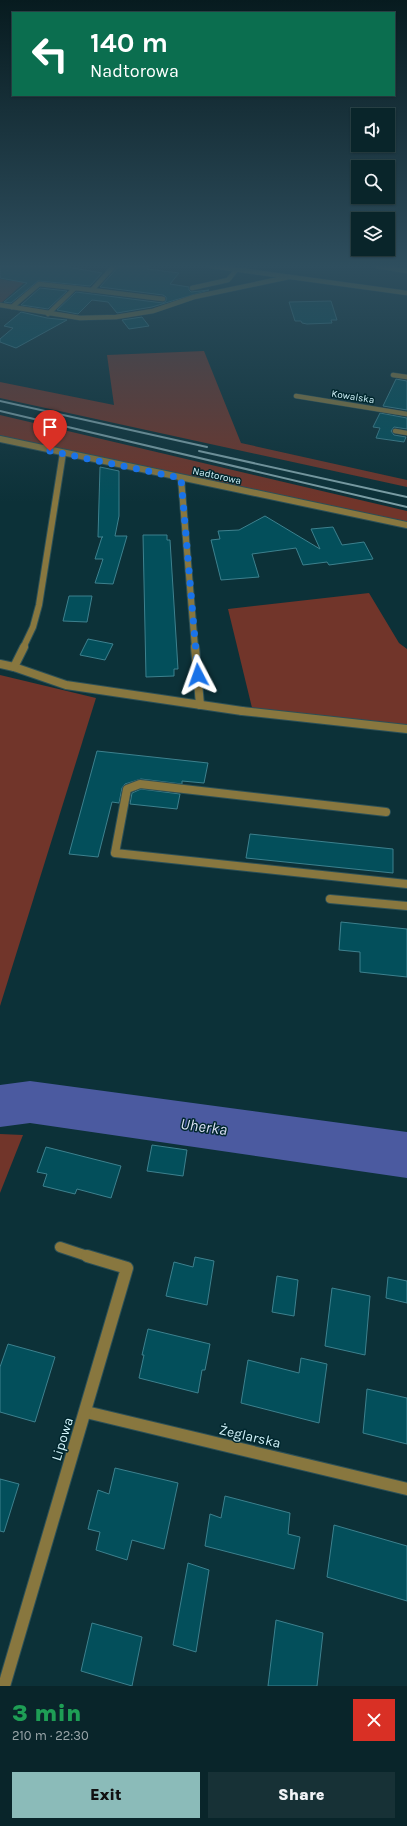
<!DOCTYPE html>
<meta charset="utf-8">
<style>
:root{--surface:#09252a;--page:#173136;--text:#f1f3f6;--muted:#99a5a8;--line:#294247;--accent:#8bbbb9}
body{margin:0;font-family:Karla,sans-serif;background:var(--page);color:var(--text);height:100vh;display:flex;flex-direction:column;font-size:15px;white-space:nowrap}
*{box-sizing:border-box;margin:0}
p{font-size:13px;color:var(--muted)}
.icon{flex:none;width:22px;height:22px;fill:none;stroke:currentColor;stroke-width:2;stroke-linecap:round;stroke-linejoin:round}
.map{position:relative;height:1686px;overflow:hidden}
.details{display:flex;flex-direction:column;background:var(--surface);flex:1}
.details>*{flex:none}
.guide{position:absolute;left:12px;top:12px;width:383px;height:84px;border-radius:0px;box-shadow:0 1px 3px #0004,0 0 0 1px var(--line);background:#0b6e4f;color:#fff;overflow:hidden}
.fabs{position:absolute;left:351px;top:108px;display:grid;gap:8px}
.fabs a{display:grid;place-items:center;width:44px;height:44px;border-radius:0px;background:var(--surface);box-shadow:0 1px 3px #0004,0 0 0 1px var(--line);font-size:20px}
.pin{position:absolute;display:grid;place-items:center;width:34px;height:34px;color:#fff;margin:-41px -17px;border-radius:50% 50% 50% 0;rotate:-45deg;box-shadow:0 0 4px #0007}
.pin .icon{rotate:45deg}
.me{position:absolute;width:44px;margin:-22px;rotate:356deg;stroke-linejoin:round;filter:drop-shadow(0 0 3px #0008)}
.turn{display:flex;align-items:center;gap:14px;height:84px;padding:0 12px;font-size:18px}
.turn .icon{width:52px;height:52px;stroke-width:2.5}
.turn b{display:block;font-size:28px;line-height:34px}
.round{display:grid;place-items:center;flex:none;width:42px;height:42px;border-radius:0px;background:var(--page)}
.headline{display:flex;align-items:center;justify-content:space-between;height:68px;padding:0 12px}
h1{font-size:24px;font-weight:800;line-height:30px;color:#1e9e55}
.button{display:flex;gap:8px;margin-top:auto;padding:8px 12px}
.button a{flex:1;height:46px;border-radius:0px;background:var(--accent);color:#111;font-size:16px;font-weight:800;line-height:46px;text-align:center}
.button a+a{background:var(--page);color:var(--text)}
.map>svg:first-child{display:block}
.green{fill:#71352a}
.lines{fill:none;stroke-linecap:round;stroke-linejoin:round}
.river{fill:#4b5aa0;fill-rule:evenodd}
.building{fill:#034f5b;stroke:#3d818e}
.service-far2-casing{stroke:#2c5057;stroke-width:5.5}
.service-far1-casing{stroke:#2c5057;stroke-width:8}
.service-casing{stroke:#2c5057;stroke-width:10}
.minor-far4-casing{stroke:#2c5057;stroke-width:5.5}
.minor-far3-casing{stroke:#2c5057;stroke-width:8}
.minor-far2-casing{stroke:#2c5057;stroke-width:10}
.minor-far1-casing{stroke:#2c5057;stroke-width:12}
.minor-casing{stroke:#2c5057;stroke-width:14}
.tertiary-casing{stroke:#2c5057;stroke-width:5.5}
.service-far2{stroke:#88773f;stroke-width:4.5}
.service-far1{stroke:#88773f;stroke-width:6}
.service{stroke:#88773f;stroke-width:8}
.minor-far4{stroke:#88773f;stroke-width:4.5}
.minor-far3{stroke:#88773f;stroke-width:6}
.minor-far2{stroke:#88773f;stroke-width:8}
.minor-far1{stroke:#88773f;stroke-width:10}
.minor{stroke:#88773f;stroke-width:12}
.tertiary{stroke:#88773f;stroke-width:4.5}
.rail{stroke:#7b9ea5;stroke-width:2}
.route{stroke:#1a73e8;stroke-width:7;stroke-dasharray:0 12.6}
.labels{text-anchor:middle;stroke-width:3;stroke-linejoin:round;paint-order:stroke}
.far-street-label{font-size:10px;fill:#d1f2f9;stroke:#01272e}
.near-street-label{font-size:14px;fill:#d1f2f9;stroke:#01272e}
.near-water-label{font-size:16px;font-style:italic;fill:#dae0f4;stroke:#01272e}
</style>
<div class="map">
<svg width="407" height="1686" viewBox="0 0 407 1686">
<rect width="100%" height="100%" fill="#0c3138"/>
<g class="green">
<polygon points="15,278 27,280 0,304 0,279 11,281"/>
<polygon points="204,351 241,443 407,480 407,487 0,398 0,382 114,405 107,355"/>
<polygon points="0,415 407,511 407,524 377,516 0,436"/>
<polygon points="369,593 399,643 407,649 407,731 254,716 228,609"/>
<polygon points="0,675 96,698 0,1006"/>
<polygon points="0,1134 23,1135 0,1193"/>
</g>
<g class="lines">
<polygon class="river" points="30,1081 407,1132 407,1178 30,1123 0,1127 0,1085"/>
</g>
<g class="building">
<polygon points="0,266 62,266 102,273 90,286 38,281 11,303 4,302 27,283 0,278"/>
<polygon points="119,266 149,266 147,269 179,273 170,284 189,287 189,290 191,292 209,290 152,307 117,313 108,302 92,300 78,314 57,310 76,292 163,303 166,301 166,297 163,295 100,287"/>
<polygon points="40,288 67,291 48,309 21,305"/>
<polygon points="331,301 337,320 331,320 332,323 307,324 302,323 301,321 295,321 289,302"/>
<polygon points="21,312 47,318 67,320 16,348 0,342 0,339 13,328 4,326"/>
<polygon points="142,317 149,326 129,329 122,320"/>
<polygon points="396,379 407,381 407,410 383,406"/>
<polygon points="380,413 407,418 407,429 394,427 391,431 394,435 406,437 404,442 376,438 380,428 373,427"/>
<polygon points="100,467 119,471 119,516 115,536 127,536 113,584 95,583 103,559 95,559 102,537 103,537 98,537"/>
<polygon points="265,516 320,549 311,529 333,527 342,545 364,542 373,559 329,565 327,562 303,565 296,548 252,554 259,577 221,580 211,540 220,539 218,531 239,530"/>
<polygon points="143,535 167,535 167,540 170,540 178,669 174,669 174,676 146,677"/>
<polygon points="69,596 92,596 87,622 63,621"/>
<polygon points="88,639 113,644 105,660 80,655"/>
<polygon points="97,751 208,763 204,783 182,781 182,784 141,779 125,784 122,788 119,803 112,802 98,857 69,854"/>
<polygon points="141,789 180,794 177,809 130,804 132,793"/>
<polygon points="250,834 393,849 393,873 246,858"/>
<polygon points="341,922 407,929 407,977 360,972 360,952 339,950"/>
<polygon points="152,1145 187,1150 183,1176 147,1171"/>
<polygon points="46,1147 121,1166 111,1198 77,1189 75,1194 43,1186 47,1174 37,1172"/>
<polygon points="195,1257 214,1261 207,1305 166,1296 174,1262 193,1267"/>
<polygon points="277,1276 298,1280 294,1316 272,1312"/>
<polygon points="388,1277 407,1281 407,1303 386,1298"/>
<polygon points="332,1288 370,1296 365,1355 325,1346"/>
<polygon points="148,1329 210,1344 205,1370 202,1370 198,1393 139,1378 144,1355 142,1355"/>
<polygon points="8,1344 55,1357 35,1422 0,1412 0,1367"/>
<polygon points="301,1358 327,1364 319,1423 241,1403 248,1360 299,1373"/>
<polygon points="367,1389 407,1398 407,1444 363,1433"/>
<polygon points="115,1468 178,1483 164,1549 132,1540 127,1560 96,1550 100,1532 88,1529 98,1490 109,1494"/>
<polygon points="0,1479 19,1484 4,1532 0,1531"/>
<polygon points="225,1496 290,1513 288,1534 300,1537 294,1569 205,1546 210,1514 221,1518"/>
<polygon points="334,1525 407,1546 407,1601 327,1577"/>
<polygon points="188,1563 209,1570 196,1652 173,1645"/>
<polygon points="276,1620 323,1633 317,1686 268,1686"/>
<polygon points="92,1623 142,1637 132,1686 81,1671"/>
</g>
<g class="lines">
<g class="service-far2-casing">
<g id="service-far2">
<polyline points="377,266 407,271"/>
<polyline points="192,288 228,280 236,270"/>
<polyline points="92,290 114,266"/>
<polyline points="12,307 39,284 75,288"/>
<polyline points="48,314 75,288 163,299"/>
</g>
</g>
<g class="service-far1-casing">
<polyline id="service-far1" points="181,478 195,648"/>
</g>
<g class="service-casing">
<g id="service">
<polyline points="195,647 200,705"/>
<polyline points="242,711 407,729"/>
<polyline points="386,812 140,784 127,789 115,853 407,884"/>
<polyline points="330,899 407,906"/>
</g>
</g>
<g class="minor-far4-casing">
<g id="minor-far4">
<polyline points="0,305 80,318 116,317 153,311 194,297 289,277"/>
<polyline points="393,375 407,377"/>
<polyline points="296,396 407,414"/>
<polyline points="395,431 407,433"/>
</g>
</g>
<g class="minor-far3-casing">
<g id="minor-far3">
<polyline points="0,439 407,525"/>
<polyline points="23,648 33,627 39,605 63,453"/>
</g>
</g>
<g class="minor-far2-casing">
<g id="minor-far2">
<polyline points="0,664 14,667 66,685 242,711"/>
<polyline points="14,667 24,647"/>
</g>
</g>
<g class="minor-far1-casing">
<polyline id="minor-far1" points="60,1247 90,1257"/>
</g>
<g class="minor-casing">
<g id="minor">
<polyline points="86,1412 407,1489"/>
<polyline points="4,1686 127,1268 87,1256"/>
</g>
</g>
<g class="tertiary-casing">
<polyline id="tertiary" points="211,266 407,293"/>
</g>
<use href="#service-far2" class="service-far2"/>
<use href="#service-far1" class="service-far1"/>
<use href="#service" class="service"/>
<use href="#minor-far4" class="minor-far4"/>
<use href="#minor-far3" class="minor-far3"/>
<use href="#minor-far2" class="minor-far2"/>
<use href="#minor-far1" class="minor-far1"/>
<use href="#minor" class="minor"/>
<use href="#tertiary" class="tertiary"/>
<g class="rail">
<polyline points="0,401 207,447"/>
<polyline points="0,411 407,507"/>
<polyline points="199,451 407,497"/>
</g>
</g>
<linearGradient id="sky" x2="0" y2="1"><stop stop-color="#071b1f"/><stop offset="0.53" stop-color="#2e4e5e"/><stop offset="1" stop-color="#2e4e5e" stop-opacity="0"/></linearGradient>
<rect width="407" height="502" fill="url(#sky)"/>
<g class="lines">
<polyline class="route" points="50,451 181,478 198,675"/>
</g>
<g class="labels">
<g class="far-street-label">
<text transform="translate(353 396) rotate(9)" y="4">Kowalska</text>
<text transform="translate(217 475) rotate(12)" y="4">Nadtorowa</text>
</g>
<g class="near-street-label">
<text transform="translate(250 1436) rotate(13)" y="5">Żeglarska</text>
<text transform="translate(62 1439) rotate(-73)" y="5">Lipowa</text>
</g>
<g class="near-water-label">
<text transform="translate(204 1126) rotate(8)" y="6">Uherka</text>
</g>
</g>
</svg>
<div class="fabs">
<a><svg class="icon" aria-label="sound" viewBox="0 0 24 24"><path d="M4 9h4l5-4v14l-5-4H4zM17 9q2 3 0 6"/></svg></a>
<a><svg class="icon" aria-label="search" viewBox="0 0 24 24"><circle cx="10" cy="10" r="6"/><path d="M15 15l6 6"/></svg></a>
<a><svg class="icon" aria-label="layers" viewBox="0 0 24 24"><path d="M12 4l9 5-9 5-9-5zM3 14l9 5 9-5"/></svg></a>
</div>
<div class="pin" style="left:50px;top:451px;background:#d93025"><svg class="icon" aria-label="arrive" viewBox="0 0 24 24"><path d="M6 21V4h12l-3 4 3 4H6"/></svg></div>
<svg class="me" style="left:198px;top:675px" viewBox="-20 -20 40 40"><path d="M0-17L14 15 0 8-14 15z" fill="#1a73e8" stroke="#fff" stroke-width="4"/></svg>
<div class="guide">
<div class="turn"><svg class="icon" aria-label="left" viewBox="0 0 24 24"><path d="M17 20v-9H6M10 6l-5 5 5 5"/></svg><div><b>140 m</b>Nadtorowa</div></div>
</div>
</div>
<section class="details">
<div class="headline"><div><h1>3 min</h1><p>210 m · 22:30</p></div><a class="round" style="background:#d93025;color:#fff"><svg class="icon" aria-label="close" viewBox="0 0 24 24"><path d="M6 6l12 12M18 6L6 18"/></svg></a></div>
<div class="button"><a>Exit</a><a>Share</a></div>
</section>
